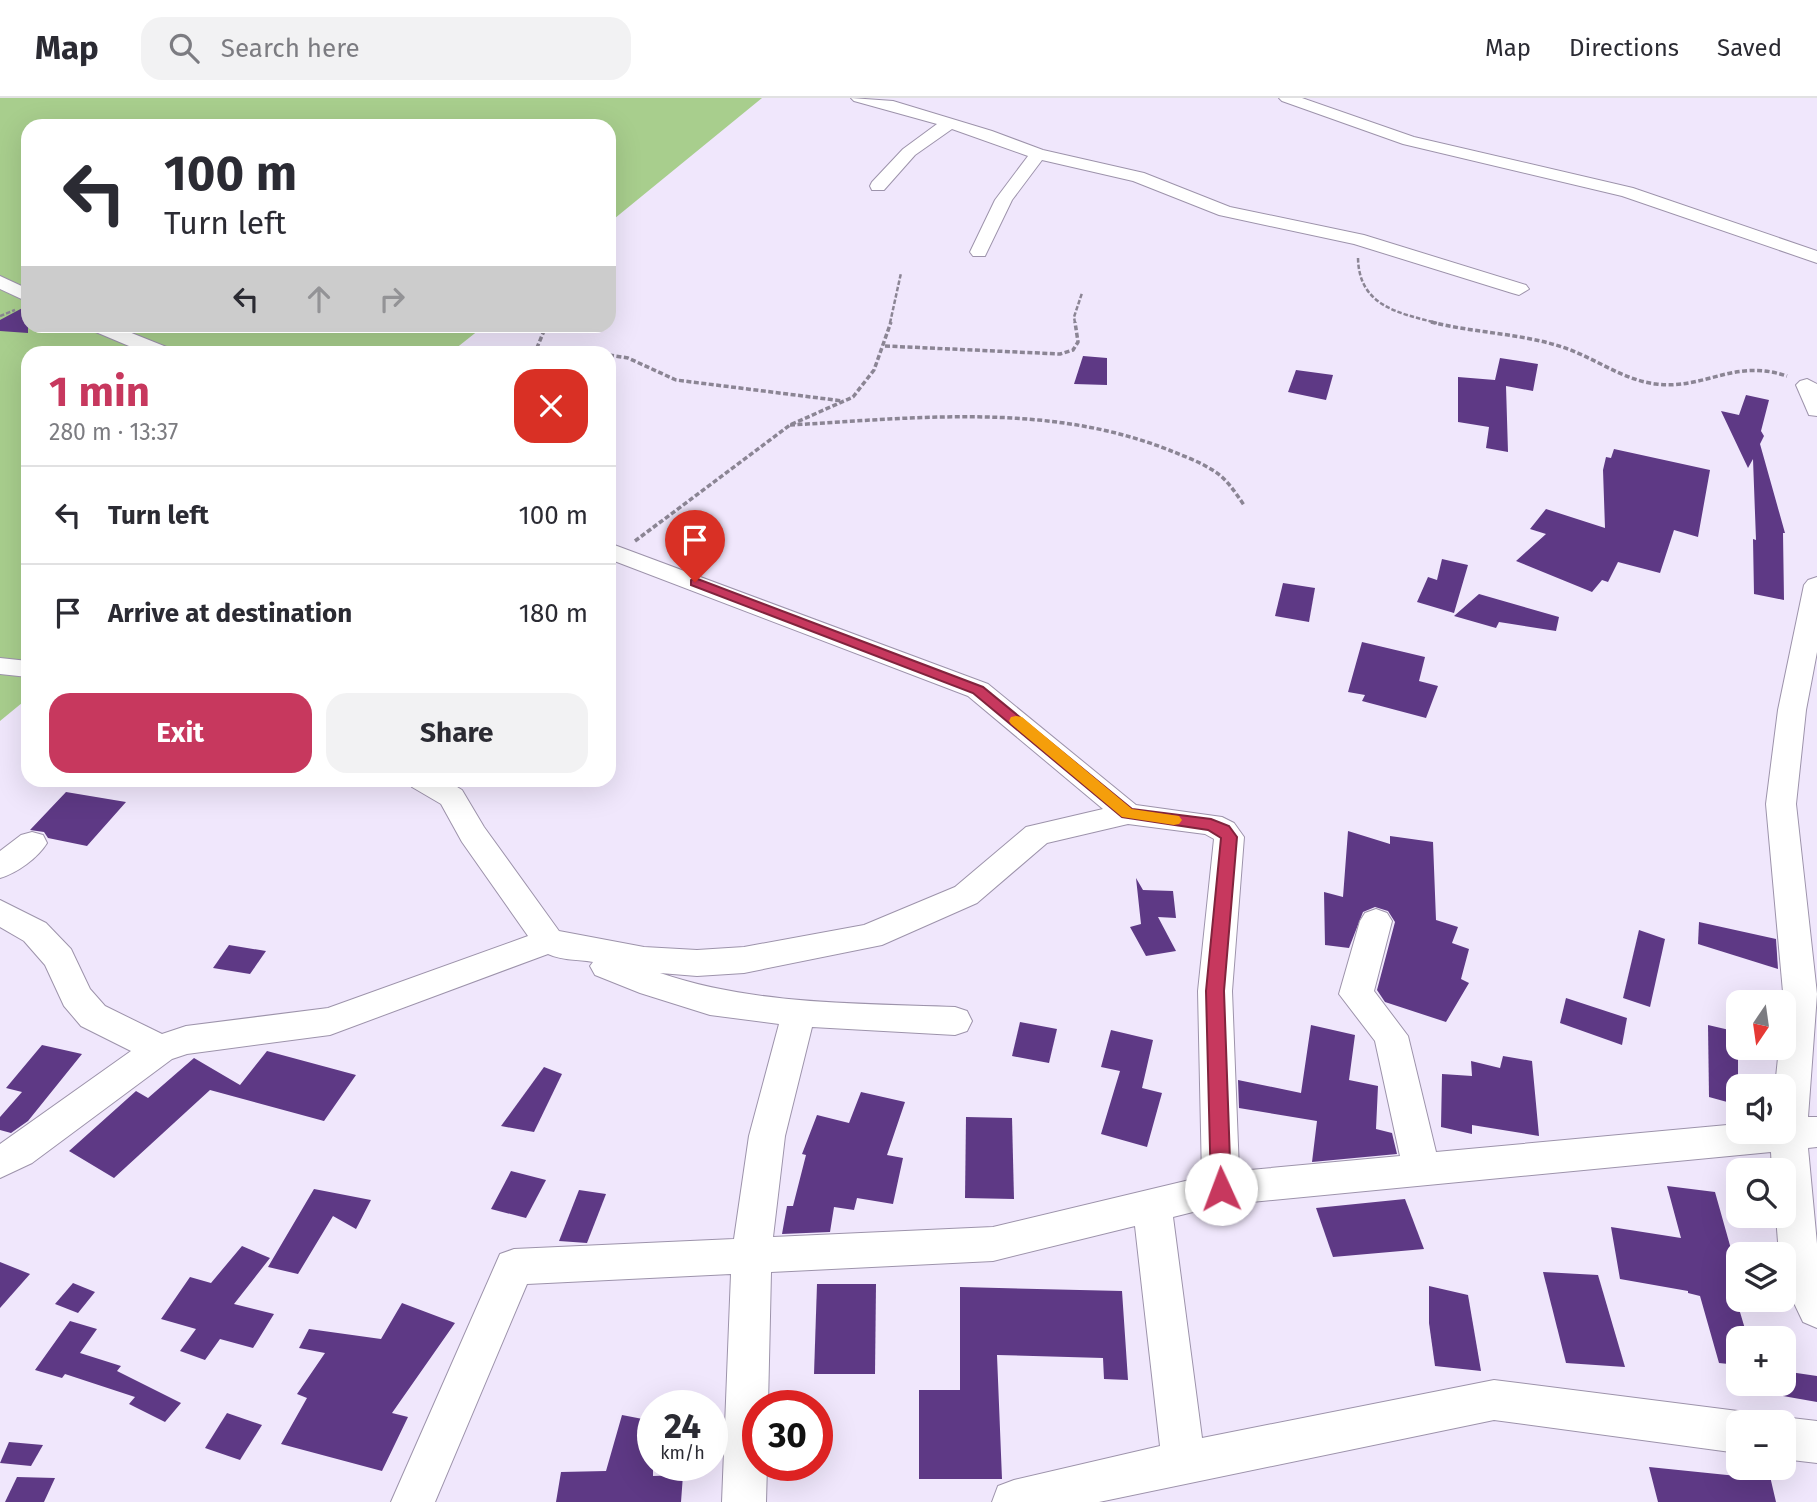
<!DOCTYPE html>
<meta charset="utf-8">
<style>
:root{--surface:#fff;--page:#f2f2f3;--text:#2b2b33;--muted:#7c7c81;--line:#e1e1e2;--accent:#c7385e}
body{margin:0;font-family:"Fira Sans",sans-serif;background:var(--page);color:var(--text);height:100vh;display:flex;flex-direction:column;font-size:26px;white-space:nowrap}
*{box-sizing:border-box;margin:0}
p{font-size:23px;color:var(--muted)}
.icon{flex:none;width:38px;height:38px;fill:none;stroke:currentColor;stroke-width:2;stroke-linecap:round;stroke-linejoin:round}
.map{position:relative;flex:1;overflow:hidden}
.side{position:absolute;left:21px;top:248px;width:595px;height:441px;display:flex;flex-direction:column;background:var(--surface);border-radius:21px;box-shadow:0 7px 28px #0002}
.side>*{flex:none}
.top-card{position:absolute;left:21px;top:21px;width:595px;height:214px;border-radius:21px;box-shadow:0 7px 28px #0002;background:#fff;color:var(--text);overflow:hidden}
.needle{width:46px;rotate:193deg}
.tools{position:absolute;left:1726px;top:892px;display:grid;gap:14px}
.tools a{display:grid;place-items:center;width:70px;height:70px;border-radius:14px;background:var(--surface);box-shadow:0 7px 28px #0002;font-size:35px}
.speed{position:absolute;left:637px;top:1292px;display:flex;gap:14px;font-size:35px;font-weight:700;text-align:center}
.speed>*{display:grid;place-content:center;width:91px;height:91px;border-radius:50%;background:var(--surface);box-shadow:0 7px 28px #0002;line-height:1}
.speed small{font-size:18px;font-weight:400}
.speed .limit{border:10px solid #d22;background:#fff;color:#111}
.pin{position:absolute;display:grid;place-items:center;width:60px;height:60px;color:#fff;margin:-72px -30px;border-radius:50% 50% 50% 0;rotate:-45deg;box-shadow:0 0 7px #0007}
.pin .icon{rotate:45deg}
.me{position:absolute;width:77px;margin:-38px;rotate:358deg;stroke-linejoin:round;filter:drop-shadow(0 0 5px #0008)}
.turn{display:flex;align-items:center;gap:24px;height:147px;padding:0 28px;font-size:32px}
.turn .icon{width:91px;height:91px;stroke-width:2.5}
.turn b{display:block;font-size:49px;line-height:60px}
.lanes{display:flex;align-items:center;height:66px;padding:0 28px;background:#0003;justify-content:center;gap:35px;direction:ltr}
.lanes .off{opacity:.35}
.round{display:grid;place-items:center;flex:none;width:74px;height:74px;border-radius:21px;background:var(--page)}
.headline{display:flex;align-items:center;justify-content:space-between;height:119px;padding:0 28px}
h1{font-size:42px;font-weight:700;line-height:52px;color:var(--accent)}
.cta{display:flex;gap:14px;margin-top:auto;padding:14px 28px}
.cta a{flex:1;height:80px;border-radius:21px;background:var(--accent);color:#fff;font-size:28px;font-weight:700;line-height:80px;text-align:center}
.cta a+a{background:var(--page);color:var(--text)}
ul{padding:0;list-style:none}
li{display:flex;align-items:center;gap:21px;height:98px;padding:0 28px;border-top:2px solid var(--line)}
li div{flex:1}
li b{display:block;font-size:26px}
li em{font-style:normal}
header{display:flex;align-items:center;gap:42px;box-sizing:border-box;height:98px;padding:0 35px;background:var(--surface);border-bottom:2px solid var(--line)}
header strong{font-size:33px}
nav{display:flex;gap:38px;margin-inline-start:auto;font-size:24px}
.search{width:490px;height:63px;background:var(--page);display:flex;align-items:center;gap:18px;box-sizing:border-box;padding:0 24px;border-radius:21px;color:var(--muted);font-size:26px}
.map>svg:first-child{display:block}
.green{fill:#a8ce8d}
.building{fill:#5e3985}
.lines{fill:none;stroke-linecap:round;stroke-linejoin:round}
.minor-casing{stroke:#9d93ab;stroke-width:2}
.path-far1{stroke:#8b8594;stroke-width:2.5;stroke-dasharray:4.5 2;stroke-linecap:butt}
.path{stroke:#8b8594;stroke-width:3.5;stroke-dasharray:5 2.5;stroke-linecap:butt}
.minor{fill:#fff;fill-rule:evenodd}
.route{fill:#c7385e;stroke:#81243d;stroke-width:2}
.slow{fill:#f59e0b}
</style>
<header>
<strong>Map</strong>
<div class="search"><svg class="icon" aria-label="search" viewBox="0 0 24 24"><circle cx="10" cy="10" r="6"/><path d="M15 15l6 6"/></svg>Search here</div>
<nav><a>Map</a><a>Directions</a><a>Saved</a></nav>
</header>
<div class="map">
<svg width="1817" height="1404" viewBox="0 0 1817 1404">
<rect width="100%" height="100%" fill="#f0e7fc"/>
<polygon class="green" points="0,0 762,0 609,125 609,28 28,28 28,228 484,228 450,255 28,256 28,600 0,623"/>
<g class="building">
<polygon points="28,207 28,235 0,233 0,222"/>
<polygon points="1083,258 1107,260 1107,287 1074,286"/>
<polygon points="1500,260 1538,266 1533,293 1506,288 1508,354 1486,350 1489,329 1458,324 1458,279 1495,282"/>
<polygon points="1296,272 1333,277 1326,302 1288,294"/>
<polygon points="1746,297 1769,302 1761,333 1764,338 1760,346 1785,435 1783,435 1784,502 1754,496 1753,441 1756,442 1753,361 1748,370 1721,313 1739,317"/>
<polygon points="1614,351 1710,372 1698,439 1674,432 1660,475 1618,464 1608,484 1602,482 1592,494 1516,463 1546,436 1530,431 1546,411 1605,430 1603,372 1606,359 1611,360"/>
<polygon points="1442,461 1468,467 1454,515 1417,504 1428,479 1437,482"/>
<polygon points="1283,485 1315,490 1309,524 1275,518"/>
<polygon points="1479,496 1559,519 1556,533 1499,524 1496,530 1454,518"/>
<polygon points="1362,544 1425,559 1419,583 1438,588 1426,620 1362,603 1365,597 1348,594"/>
<polygon points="66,694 126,704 87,748 48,740 44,734 30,732"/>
<polygon points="1348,733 1390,746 1390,738 1433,744 1436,822 1458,829 1452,845 1469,851 1461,881 1469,885 1446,924 1385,904 1377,892 1395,824 1388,813 1375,809 1363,814 1349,850 1325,847 1324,794 1343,799"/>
<polygon points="1136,780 1143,792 1173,793 1176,820 1158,819 1176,853 1146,858 1130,829 1141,826"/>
<polygon points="1699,824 1776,841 1778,871 1698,846"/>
<polygon points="1639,832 1665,841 1650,909 1623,900"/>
<polygon points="229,847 266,853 250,876 213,870"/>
<polygon points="1566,900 1627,920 1622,947 1560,925"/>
<polygon points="1020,924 1057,931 1049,965 1012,958"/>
<polygon points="1311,927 1355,937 1349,982 1378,988 1376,1031 1392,1035 1397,1056 1312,1064 1317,1023 1239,1010 1238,982 1301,995"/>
<polygon points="1708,927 1738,934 1738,1007 1709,999"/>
<polygon points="1111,932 1153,942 1142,990 1162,995 1147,1049 1101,1036 1120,973 1101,969"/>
<polygon points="42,947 82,956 28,1023 11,1035 0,1032 0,1019 22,994 6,990"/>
<polygon points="267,953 356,977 324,1023 210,992 114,1080 69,1053 136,993 148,1000 194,960 240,987"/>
<polygon points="1503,958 1532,963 1539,1038 1472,1027 1472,1036 1441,1029 1442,976 1472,978 1471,963 1500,970"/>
<polygon points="544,969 562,976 534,1034 501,1028"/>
<polygon points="861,994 905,1004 887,1057 903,1060 893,1106 857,1100 854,1112 834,1109 830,1134 782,1136 787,1108 793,1108 806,1057 802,1056 817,1017 849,1025"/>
<polygon points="966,1019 1012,1020 1014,1101 965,1100"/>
<polygon points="511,1073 546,1082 526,1120 491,1111"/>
<polygon points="1667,1088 1715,1094 1731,1151 1738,1152 1737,1204 1748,1241 1738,1241 1738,1267 1719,1265 1700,1198 1688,1195 1688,1193 1620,1181 1611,1129 1681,1140"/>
<polygon points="314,1091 371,1102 356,1131 333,1118 298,1176 268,1169"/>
<polygon points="579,1092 606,1096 587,1145 559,1143"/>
<polygon points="1405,1101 1424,1151 1333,1159 1316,1110"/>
<polygon points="242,1148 270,1160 234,1206 274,1216 253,1250 220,1241 205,1262 180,1253 196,1231 161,1221 190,1179 211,1185"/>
<polygon points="0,1164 30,1176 0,1210"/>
<polygon points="1543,1174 1598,1177 1625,1269 1566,1265"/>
<polygon points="73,1185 95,1194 78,1215 55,1206"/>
<polygon points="817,1186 876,1186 875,1276 814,1276"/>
<polygon points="1429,1188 1468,1197 1481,1273 1435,1268 1429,1225"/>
<polygon points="960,1189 1122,1193 1128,1282 1104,1281 1103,1260 997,1257 1002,1381 919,1381 919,1292 960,1292"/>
<polygon points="402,1205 455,1225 392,1315 408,1319 382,1373 281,1346 307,1300 297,1296 325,1255 299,1250 309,1231 381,1241"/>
<polygon points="70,1223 97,1231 80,1255 121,1268 117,1273 181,1305 165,1324 129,1306 135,1299 65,1276 62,1280 35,1272"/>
<polygon points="1783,1273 1817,1278 1817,1304 1783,1298"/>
<polygon points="227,1315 262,1327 240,1362 205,1350"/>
<polygon points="622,1317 653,1323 653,1378 683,1377 681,1404 556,1404 561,1374 606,1373"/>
<polygon points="9,1344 43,1347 31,1368 0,1365"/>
<polygon points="1734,1368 1769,1374 1776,1404 1658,1404 1649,1369 1737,1378"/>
<polygon points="17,1379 55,1380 44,1404 5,1404"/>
</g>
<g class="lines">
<g class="minor-casing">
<g id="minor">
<polygon points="851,0 893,3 992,33 1043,52 1144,75 1230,109 1364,137 1526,187 1529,191 1519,197 1512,195 1354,146 1219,117 1133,83 1042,62 1012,102 985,158 973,158 970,154 995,102 1028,58 952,31 915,57 884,92 872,92 870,88 872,84 903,51 937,26 854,3"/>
<polygon points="1279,0 1302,0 1414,39 1633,90 1817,153 1817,165 1622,98 1403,46 1282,3"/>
<polygon points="0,178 28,191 28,204 0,191"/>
<polygon points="88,228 114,228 174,252 177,256 148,256 91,232"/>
<polygon points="1807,281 1817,286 1817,318 1809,317 1796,287 1800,283"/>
<path d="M609,445L988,586L1136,707L1222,719L1234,725L1244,739L1232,893L1239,1073L1400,1058L1375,943L1339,896L1360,823L1365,815L1376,811L1387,815L1392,823L1374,893L1408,938L1436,1054L1738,1026V1034H1783V989H1775L1779,950H1783L1784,905L1766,706L1778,612L1804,487L1808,482L1817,479V554L1806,612L1796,706L1817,896L1808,1019H1817V1049L1808,1050L1817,1146V1230L1803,1224L1783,1182V1157H1779L1776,1118H1783V1073H1772L1771,1054L1221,1107L1173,1119L1202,1340L1494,1282L1738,1313L1753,1319L1756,1325H1738V1355L1494,1322L1099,1404H992L998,1388L1014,1382L1160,1348L1135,1128L993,1163L771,1174L768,1307H758V1367H767L766,1404H722L731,1176L527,1186L435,1404H391L500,1156L514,1151L734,1141L749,1038L779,926L710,917L640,895L595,877L590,868L593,864C577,861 563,863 548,856L330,937L187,956L172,961L32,1065L0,1080V1046L131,953L81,928L64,908L45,867L24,843L0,829V802L46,825L71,851L90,891L105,908L162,936L186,928L328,910L528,838L462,744L441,706L412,689L408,682H446L462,692L484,729L559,833L644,849L697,852L744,849L864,827L955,789L1026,729L1103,711L968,598L609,461ZM1128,726L1205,736L1214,741L1198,893L1202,1079L993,1129L773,1139L785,1038L812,929L955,937L967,933L972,923L967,913L955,909C857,905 754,907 660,875L697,878L744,875L882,847L977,805L1047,745Z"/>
<polygon points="0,560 28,563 28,579 0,576"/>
<path d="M32,734L43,737L47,745C38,760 17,775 0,780V753L21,737Z"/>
<polygon points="1783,1319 1817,1323 1817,1365 1783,1361 1783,1325 1768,1325"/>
</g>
</g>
<g class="path-far1">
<path d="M1358,160C1359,208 1398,215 1437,225"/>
<polyline points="0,218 15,212"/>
<polyline points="890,225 901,175"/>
<polyline points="1075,225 1074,219 1082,195"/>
</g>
<g class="path">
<path d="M1431,224C1474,235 1520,235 1562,249C1594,259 1622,282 1656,286C1705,292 1734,260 1787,278"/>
<polyline points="885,248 1060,256 1073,252 1078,244 1075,224"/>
<polyline points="540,256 536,252 546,228"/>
<polyline points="609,257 628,260 676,282 843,303"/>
<path d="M790,327C917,320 1047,304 1169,352C1186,359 1206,366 1221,378C1230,386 1237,397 1244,407"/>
<polyline points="635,443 790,327 853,299 874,272 891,224"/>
</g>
<use href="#minor" class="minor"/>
</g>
<polygon class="route" points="695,480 983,589 1132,711 1211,721 1229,728 1237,739 1224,893 1231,1091 1228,1097 1221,1100 1214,1097 1211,1091 1206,893 1221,740 1208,732 1122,719 973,595 691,487 691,482"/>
<polygon class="slow" points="1016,618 1022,619 1132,711 1179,718 1182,722 1179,726 1174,727 1122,719 1011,626 1009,623 1011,619"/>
</svg>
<div class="tools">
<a><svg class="needle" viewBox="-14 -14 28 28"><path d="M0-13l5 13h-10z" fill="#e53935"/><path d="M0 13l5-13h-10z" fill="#7c7c81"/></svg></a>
<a><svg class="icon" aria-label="sound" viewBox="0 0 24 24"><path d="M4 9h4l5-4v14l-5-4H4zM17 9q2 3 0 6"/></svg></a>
<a><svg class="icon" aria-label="search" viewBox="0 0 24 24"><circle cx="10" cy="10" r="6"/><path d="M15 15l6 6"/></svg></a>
<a><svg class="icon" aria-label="layers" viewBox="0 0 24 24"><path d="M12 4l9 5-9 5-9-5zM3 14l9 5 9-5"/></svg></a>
<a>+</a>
<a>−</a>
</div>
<div class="speed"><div>24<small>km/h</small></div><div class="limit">30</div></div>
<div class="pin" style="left:695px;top:484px;background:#d93025"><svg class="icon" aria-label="arrive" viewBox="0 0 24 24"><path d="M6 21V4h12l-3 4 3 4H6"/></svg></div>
<svg class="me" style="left:1221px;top:1091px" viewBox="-20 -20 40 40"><circle r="19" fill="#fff"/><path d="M0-13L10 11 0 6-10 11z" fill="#c7385e"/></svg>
<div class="top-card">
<div class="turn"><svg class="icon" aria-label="left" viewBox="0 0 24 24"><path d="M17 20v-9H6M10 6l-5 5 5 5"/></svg><div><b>100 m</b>Turn left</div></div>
<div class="lanes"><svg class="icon" aria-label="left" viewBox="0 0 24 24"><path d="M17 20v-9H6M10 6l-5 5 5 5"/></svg><svg class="icon off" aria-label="ahead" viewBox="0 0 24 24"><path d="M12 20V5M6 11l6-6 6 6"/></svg><svg class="icon off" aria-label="right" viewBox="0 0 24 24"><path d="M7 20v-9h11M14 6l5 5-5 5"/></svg></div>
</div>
<section class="side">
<div class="headline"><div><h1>1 min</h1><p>280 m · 13:37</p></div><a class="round" style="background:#d93025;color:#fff"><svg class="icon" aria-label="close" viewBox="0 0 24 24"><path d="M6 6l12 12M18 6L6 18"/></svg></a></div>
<ul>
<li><svg class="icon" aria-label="left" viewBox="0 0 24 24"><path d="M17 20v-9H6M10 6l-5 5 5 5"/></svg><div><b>Turn left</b></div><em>100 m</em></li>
<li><svg class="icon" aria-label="arrive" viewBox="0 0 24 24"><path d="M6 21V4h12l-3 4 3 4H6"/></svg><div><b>Arrive at destination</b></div><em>180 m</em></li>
</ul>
<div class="cta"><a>Exit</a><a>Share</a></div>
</section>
</div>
